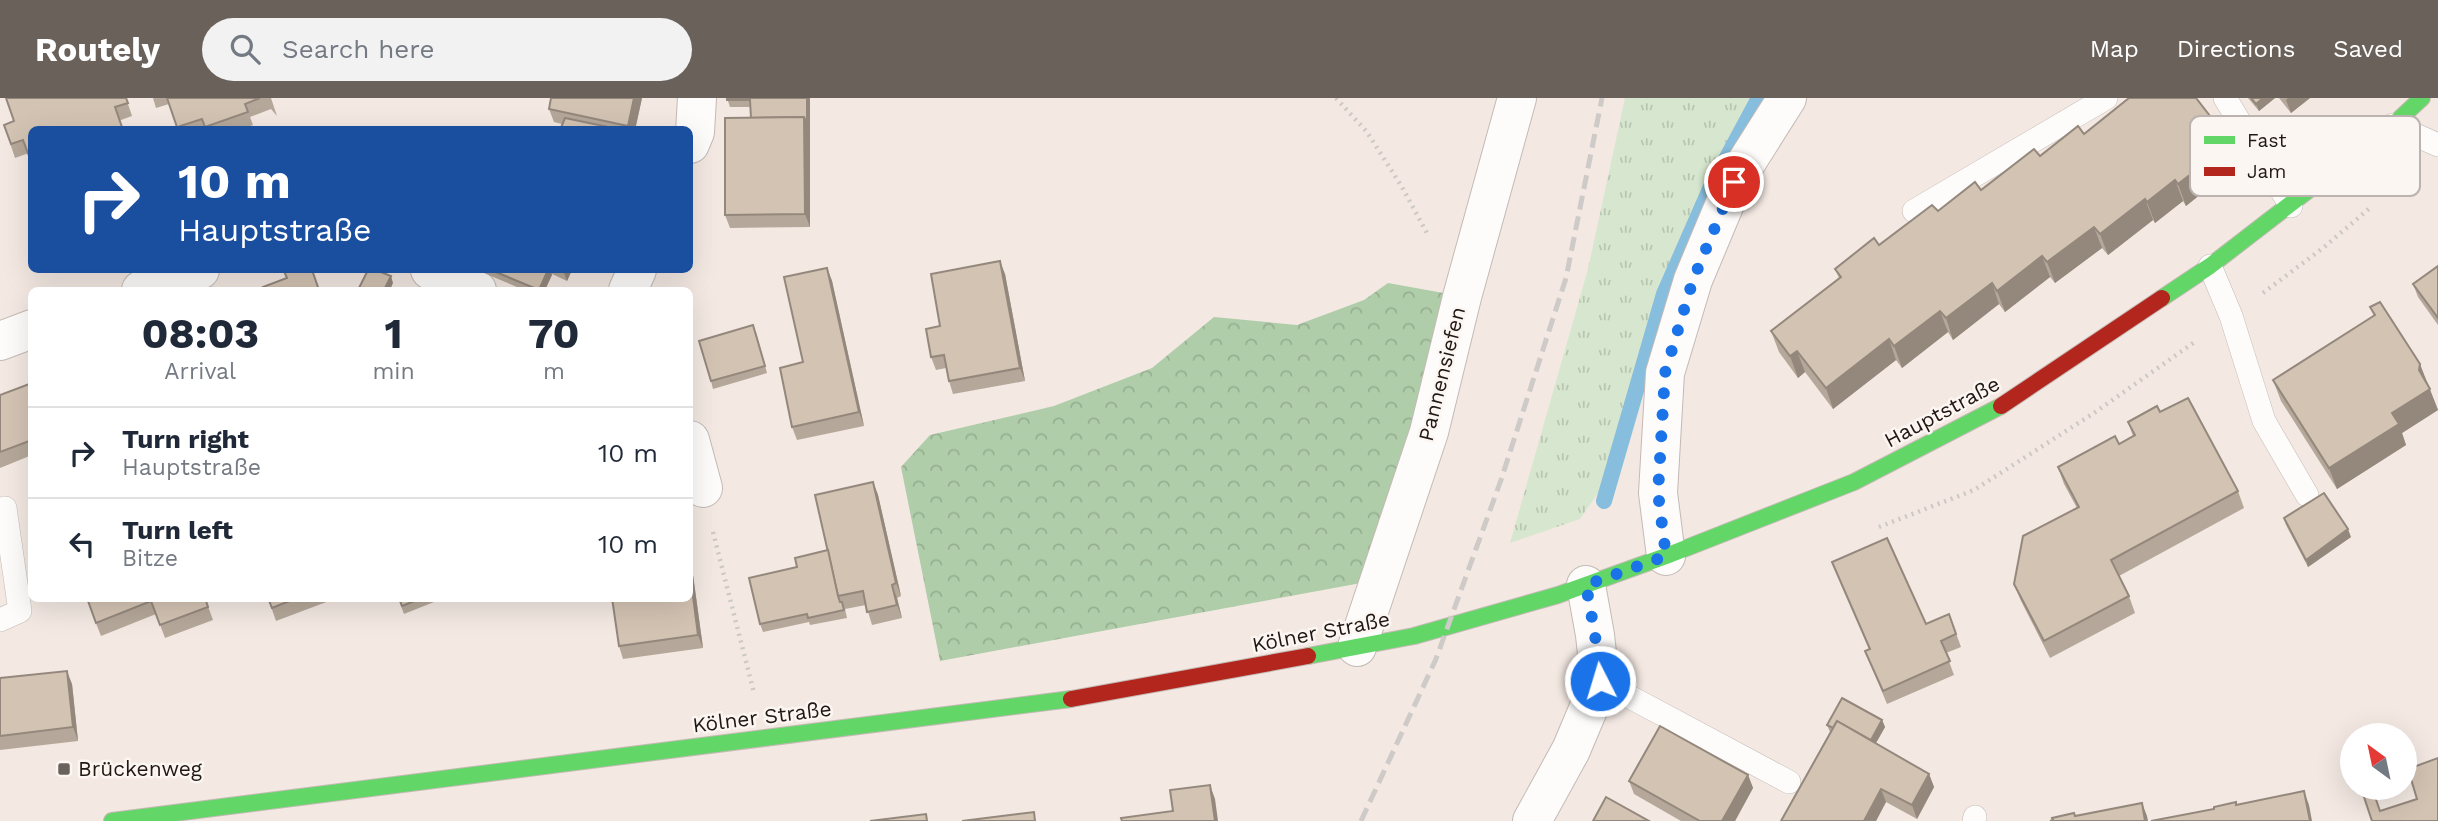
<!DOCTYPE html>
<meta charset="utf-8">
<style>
:root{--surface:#fff;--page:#f2f2f3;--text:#1f2937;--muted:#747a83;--line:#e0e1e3;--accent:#6a615b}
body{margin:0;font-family:"Work Sans",sans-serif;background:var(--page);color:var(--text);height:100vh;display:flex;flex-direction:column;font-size:26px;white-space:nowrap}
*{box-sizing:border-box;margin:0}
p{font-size:23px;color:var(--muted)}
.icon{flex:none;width:38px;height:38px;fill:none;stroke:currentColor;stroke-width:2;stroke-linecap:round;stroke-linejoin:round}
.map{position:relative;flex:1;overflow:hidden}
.panel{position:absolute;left:28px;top:189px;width:665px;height:315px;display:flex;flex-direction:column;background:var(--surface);border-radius:10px;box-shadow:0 7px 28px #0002}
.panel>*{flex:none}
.guide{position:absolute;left:28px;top:28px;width:665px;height:147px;border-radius:10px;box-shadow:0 7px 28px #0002;background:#1a4fa0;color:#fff;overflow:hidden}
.needle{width:46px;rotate:327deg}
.tools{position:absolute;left:2340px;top:625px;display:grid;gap:14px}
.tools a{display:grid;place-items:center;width:77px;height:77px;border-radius:50%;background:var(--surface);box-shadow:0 7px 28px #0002;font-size:35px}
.pin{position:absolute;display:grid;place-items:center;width:60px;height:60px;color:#fff;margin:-30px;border:4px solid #fff;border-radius:50%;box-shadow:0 2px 7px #0007}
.me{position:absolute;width:77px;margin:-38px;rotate:355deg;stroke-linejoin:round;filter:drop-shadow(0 0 5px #0008)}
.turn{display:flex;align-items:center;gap:24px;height:147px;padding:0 35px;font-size:32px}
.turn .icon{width:91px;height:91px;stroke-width:2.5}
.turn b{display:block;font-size:49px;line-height:60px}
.eta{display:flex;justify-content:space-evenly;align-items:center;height:119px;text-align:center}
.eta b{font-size:42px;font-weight:700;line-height:49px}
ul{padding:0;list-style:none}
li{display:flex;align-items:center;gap:21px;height:91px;padding:0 35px;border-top:2px solid var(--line)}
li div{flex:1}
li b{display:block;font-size:26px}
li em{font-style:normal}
header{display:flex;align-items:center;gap:42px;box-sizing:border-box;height:98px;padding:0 35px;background:var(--accent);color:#fff}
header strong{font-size:33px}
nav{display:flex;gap:38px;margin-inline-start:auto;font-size:24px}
.search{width:490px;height:63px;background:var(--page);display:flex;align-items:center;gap:18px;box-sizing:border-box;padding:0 24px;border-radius:38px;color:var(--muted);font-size:26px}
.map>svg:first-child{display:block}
.grass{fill:url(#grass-tufts)}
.forest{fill:url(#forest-crowns)}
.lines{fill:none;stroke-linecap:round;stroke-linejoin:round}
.stream{stroke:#87bddd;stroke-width:16}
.lane-casing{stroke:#c4bab5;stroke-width:24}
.street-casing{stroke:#c4bab5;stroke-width:40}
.fast-casing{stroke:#c4bab5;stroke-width:18}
.jam-casing{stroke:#c4bab5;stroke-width:18}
.path{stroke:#cbc8c5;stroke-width:4.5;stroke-dasharray:2 5;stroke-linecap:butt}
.lane{stroke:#fdfcfb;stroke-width:23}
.street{stroke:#fdfcfb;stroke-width:38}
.fast{stroke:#63d668;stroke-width:16}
.jam{stroke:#b3261e;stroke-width:16}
.rail{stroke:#cecac8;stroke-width:5;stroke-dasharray:14 7;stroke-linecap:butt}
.wall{fill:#b5a89a}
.shaded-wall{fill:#94887d}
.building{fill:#d3c3b3;stroke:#94887d;stroke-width:2}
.route{stroke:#1a73e8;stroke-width:12;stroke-dasharray:0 21.6}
.poi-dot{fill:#6a615b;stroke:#fcf6f3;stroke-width:2.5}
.labels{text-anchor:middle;stroke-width:5;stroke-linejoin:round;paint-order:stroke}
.street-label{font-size:21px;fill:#211813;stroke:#fcf6f3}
.poi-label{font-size:21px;fill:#211813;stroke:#fcf6f3;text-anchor:start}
.key{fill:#fcf6f3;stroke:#bab3b0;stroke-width:2}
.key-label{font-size:19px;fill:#211813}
</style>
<header>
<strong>Routely</strong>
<div class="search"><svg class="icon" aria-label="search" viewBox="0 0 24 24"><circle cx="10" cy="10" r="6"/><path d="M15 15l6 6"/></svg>Search here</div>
<nav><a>Map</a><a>Directions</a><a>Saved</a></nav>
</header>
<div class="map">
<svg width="2438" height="723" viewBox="0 0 2438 723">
<defs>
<pattern id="grass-tufts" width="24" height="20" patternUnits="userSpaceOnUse" patternTransform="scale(1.75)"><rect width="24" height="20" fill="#d7e7cf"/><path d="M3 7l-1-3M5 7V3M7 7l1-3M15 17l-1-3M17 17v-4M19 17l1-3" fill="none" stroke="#b8c5b1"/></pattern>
<pattern id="forest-crowns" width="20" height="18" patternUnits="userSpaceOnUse" patternTransform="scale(1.75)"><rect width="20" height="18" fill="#afcda9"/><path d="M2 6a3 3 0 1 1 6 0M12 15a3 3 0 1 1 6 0" fill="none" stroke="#96af91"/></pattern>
</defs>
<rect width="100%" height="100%" fill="#f3e8e2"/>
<polygon class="grass" points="1625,0 1763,0 1729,53 1667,196 1630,332 1619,330 1600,392 1580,421 1510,445 1588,171"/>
<polygon class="forest" points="1388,185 1449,196 1419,328 1361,485 940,563 901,369 930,337 1054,308 1152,270 1214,219 1297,227 1364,202"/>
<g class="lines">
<polyline class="stream" points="1604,403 1664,196 1710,91 1759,0"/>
<g class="lane-casing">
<g id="lane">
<polyline points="2225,0 2291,108"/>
<polyline points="2393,27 2438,47"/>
<polyline points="1914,113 2106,0"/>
<polyline points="2210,168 2231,218 2264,323 2307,397"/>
<polyline points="0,522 20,513 5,410"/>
<polyline points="1600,583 1789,684"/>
<polyline points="1974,723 1975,719"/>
</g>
</g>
<g class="street-casing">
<g id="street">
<polyline points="690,46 695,34 697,0"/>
<polyline points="430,172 477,192"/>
<polyline points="141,192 200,172"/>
<polyline points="628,192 637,172"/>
<polyline points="0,243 32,231"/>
<polyline points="690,342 703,390"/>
<polyline points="1666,458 1658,395 1665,275 1693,182 1734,84 1787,0"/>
<polyline points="1357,549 1429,334 1462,199 1517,0"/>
<polyline points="1532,723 1571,652 1600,583 1595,537 1586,487"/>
</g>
</g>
<g class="fast-casing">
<g id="fast">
<polyline points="2162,200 2210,168 2393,27 2422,0"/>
<polyline points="1308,558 1414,538 1558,497 1666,458 1854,384 2001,308"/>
<polyline points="112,723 1071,601"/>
</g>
</g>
<g class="jam-casing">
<g id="jam">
<polyline points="2001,308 2162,200"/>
<polyline points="1071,601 1308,558"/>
</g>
</g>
<g class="path">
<polyline points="1336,0 1367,34 1402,89 1428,137"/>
<polyline points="2263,195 2323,150 2371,109"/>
<polyline points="1879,429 1974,392 2094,315 2196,243"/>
<polyline points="713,434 754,595"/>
</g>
<use href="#lane" class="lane"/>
<use href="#street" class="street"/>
<use href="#fast" class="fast"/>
<use href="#jam" class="jam"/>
<polyline class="rail" points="1361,723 1436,561 1501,382 1566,180 1602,0"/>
</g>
<g class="wall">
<polygon points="126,0 132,18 15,60 4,27"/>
<polygon points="153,0 271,0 277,18 271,11 250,19 253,27 240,32 178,32 169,6 156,10"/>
<polygon points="642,0 635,32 559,32 562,26 554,24 549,11"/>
<polygon points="727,0 810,0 810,129 730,130 725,117 751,20 750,9 730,9"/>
<polygon points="2248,0 2275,0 2259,13"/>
<polygon points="2279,0 2310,0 2291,15"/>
<polygon points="2084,36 2231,45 2238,66 2186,108 2183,103 2155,125 2153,122 2108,157 2102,150 2055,185 2050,179 2005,214 1999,206 1953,242 1948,234 1902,270 1896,262 1833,311 1805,274 1798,280 1779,254 1771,233 1839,180 1835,171 1879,147 1938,113 1981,92 2040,58"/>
<polygon points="2438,168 2438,227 2418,199 2413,186"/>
<polygon points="827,170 832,183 864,328 797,342 792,329 803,264"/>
<polygon points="482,172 572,172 567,183 552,176 545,192 524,192 484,175"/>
<polygon points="1005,176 1025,283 953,296 949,283 946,270 936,272 931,259 940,228"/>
<polygon points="2370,209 2428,287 2438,312 2402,335 2406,347 2337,391 2281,303 2273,282 2374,218"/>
<polygon points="756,234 767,275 713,291 711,283"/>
<polygon points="32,285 32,357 0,370 0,297"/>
<polygon points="2160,314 2238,393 2244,410 2119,478 2129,498 2135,515 2050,560 2021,503 2014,486 2077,410 2064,386 2058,369 2119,346 2133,338 2128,324"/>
<polygon points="873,384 878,397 901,498 897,500 902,520 872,527 866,507 845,511 847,520 810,527 809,524 763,534 760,526 797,469 828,452"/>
<polygon points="2284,420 2351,439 2308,469 2286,427"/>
<polygon points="690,455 703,550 623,561 619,548 690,500"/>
<polygon points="1832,464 1926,526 1949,516 1961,549 1946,555 1954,577 1887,606 1865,553 1869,551"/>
<polygon points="86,500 205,500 213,522 165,540 156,516 101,538"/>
<polygon points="268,500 337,500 276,523"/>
<polygon points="398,500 444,500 404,516"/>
<polygon points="0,580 72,586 78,643 0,652"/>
<polygon points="1882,622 1885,629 1876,645 1929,676 1934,689 1917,721 1886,704 1876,723 1781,723 1830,634 1827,627"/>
<polygon points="1748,677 1753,690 1735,723 1681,723 1634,696 1629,683"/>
</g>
<g class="shaded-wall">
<polygon points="634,0 642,0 635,32 629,32 628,28"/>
<polygon points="807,0 810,0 810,129 805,116 804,19"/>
<polygon points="2263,0 2275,0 2259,13 2256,6"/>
<polygon points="2288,0 2310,0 2291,15 2286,2"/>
<polygon points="2231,45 2238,66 2186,108 2178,86"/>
<polygon points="2175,82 2183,103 2155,125 2147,104"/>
<polygon points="2145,101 2153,122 2108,157 2100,136"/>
<polygon points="2094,129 2102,150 2055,185 2047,164"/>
<polygon points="2042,158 2050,179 2005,214 1997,193"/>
<polygon points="1000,163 1005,176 1025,283 1020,270"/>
<polygon points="827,170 832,183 864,328 859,314"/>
<polygon points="548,172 550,172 552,177 545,192 539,192"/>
<polygon points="563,172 572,172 567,183"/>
<polygon points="391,178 393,185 390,192 384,192"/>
<polygon points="1992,185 1999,206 1953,242 1946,220"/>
<polygon points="1940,213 1948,234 1902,270 1894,248"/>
<polygon points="1889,241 1896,262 1833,311 1826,290"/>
<polygon points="1797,253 1805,274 1798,280 1790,258"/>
<polygon points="2420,266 2438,312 2402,335 2406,347 2337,391 2329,370 2392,315 2419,272"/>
<polygon points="873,384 878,397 901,498 896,485"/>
<polygon points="2348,431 2351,439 2308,469 2306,462"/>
<polygon points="690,455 703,550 698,537 690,475"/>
<polygon points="892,487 897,500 902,520 897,507"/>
<polygon points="67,573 72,586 78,643 73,629"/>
<polygon points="1882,622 1885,629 1872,652 1870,645"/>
<polygon points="1929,676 1934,689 1917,721 1912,707"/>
<polygon points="1748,677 1753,690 1735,723 1722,723"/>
<polygon points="1210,687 1215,701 1218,723 1215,723"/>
<polygon points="1881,691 1886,704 1876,723 1864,723"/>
<polygon points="2304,693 2309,707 2312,723 2310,723"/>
<polygon points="2142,705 2147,718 2148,723 2145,723"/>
</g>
<g class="building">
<polygon points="6,0 126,0 128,5 115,9 123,32 32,32 32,66 23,42 11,46 4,27 14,23"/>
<polygon points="167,0 260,0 245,6 248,14 205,29 202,21 180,28 182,32 178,32"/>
<polygon points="551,0 634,0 628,28 549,11"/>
<polygon points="727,0 807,0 807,25 804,19 751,20 750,2 727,2"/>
<polygon points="2129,0 2196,0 2231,45 2178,86 2175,82 2147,104 2145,101 2100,136 2094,129 2047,164 2042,158 1997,193 1992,185 1946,220 1940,213 1894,248 1889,241 1826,290 1797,253 1790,258 1771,233 1841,179 1835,171 1874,140 1879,147 1932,107 1938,113 1975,84 1981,92 2034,51 2040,58 2078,28 2084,36"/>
<polygon points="2251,0 2263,0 2256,6"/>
<polygon points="804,19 805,116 725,117 725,20"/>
<polygon points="565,20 618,31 560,32"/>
<polygon points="1000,163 1020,270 949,283 944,257 931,259 926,231 940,228 931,176"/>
<polygon points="2438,168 2438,220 2413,186"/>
<polygon points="827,170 859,314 792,329 780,270 803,264 784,179"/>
<polygon points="290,172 312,172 319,192 265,192 263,189 287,180 284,173"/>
<polygon points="368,172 376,172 391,178 384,192 358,192"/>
<polygon points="491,172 548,172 539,192"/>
<polygon points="2380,204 2420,266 2419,272 2430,291 2392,315 2399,326 2329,370 2273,282 2375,217 2370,209"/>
<polygon points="753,227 765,268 711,283 699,243"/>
<polygon points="32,285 32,342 0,354 0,297"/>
<polygon points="2188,300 2238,393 2111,462 2129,498 2044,543 2014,486 2023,438 2079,409 2058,369 2115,338 2119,346 2135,337 2128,324 2157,308 2160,314"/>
<polygon points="873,384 896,485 892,487 897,507 867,514 863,493 838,498 815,397"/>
<polygon points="2324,395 2348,431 2306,462 2284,420"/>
<polygon points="1887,440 1926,526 1949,516 1956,536 1941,543 1950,563 1883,593 1865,553 1870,551 1832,464"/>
<polygon points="828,452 838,498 840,504 842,504 844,512 808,520 807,516 760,526 749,480 797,469 795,460"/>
<polygon points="690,475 698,537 619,548 612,500 690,500"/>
<polygon points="87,500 205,500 208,509 160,527 151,503 96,525"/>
<polygon points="268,500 297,500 272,510"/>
<polygon points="399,500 422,500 402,508"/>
<polygon points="67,573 73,629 0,638 0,580"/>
<polygon points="1842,600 1882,622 1871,642 1837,623 1833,630 1827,627"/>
<polygon points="1837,623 1929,676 1912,707 1881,691 1864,723 1781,723"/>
<polygon points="1660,628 1748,677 1722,723 1700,723 1629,683"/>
<polygon points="2438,660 2438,723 2372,723 2361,690 2372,690 2380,713 2417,701 2408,671"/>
<polygon points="1210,687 1215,723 1122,723 1121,720 1173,713 1170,692"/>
<polygon points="2304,693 2310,723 2151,723 2214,711 2214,709 2236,704 2236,707"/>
<polygon points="1606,699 1649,723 1593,723"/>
<polygon points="2142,705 2145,723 2050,723 2053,722 2052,720 2074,715 2075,718"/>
<polygon points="1034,714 1035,723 962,723"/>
<polygon points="926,716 927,723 870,723"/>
</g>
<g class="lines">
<polyline class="route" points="1600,583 1595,537 1586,487 1666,458 1658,395 1665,275 1693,182 1734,84"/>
</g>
<rect class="poi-dot" x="57" y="664" width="14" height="14" rx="3.5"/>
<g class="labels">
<g class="street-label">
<text transform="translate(1442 276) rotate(-76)" y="7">Pannensiefen</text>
<text transform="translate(1942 314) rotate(-28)" y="7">Hauptstraße</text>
<text transform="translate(1321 534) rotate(-11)" y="7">Kölner Straße</text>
<text transform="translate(762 619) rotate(-7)" y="7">Kölner Straße</text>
</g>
<g class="poi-label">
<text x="78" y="678">Brückenweg</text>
</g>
</g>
<rect x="2190" y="18" width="230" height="80" rx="10" class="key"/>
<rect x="2204" y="38" width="31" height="8" fill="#63d668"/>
<rect x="2204" y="69" width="31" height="9" fill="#b3261e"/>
<g class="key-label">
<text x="2247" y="49">Fast</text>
<text x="2247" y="80">Jam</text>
</g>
</svg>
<div class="tools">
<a><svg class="needle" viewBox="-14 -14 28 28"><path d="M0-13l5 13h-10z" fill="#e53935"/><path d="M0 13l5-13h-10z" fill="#747a83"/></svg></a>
</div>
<div class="pin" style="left:1734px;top:84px;background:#d93025"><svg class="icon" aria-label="arrive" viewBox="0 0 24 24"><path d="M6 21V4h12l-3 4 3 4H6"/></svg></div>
<svg class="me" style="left:1600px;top:583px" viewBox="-20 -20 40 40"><circle r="17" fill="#1a73e8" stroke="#fff" stroke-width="3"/><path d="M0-11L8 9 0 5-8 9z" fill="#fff"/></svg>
<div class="guide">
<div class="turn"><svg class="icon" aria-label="right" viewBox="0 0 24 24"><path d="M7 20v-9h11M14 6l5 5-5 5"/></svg><div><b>10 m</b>Hauptstraße</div></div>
</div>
<section class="panel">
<div class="eta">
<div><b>08:03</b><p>Arrival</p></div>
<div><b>1</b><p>min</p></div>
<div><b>70</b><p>m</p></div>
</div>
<ul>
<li><svg class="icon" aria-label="right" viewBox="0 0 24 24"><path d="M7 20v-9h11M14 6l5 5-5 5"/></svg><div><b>Turn right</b><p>Hauptstraße</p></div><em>10 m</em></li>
<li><svg class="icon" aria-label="left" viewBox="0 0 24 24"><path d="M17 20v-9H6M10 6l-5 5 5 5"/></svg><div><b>Turn left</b><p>Bitze</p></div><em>10 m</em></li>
</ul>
</section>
</div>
